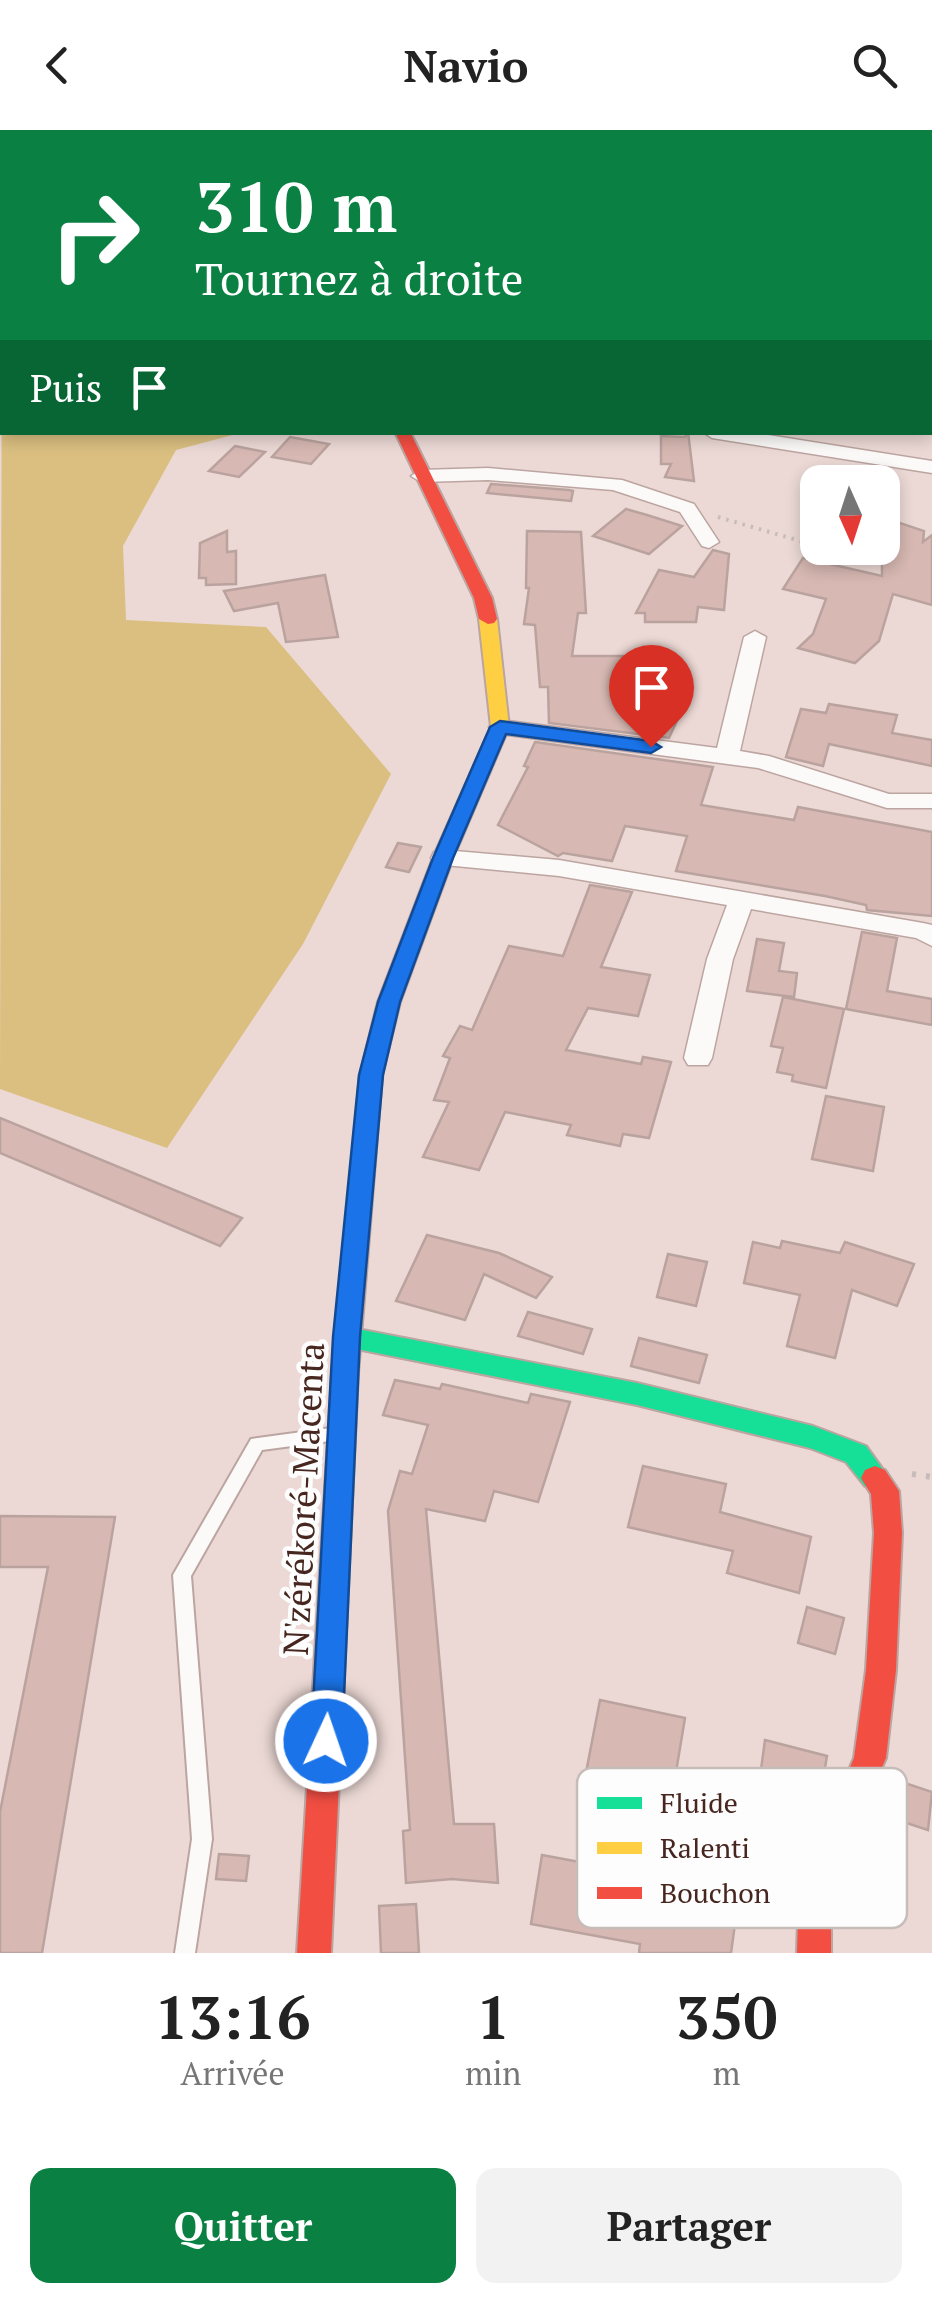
<!DOCTYPE html>
<html lang="fr">
<meta charset="utf-8">
<style>
:root{--surface:#fff;--page:#f2f2f2;--text:#222;--muted:#767676;--accent:#0b8043}
body{margin:0;font-family:"PT Serif",serif;background:var(--page);color:var(--text);height:100vh;display:flex;flex-direction:column;font-size:38px;white-space:nowrap}
*{box-sizing:border-box;margin:0}
p{font-size:32px;color:var(--muted)}
.icon{flex:none;width:55px;height:55px;fill:none;stroke:currentColor;stroke-width:2;stroke-linecap:round;stroke-linejoin:round}
.map{position:relative;height:1823px;overflow:hidden}
.side{display:flex;flex-direction:column;background:var(--surface);flex:1}
.side>*{flex:none}
.banner{position:absolute;left:0px;top:0px;width:932px;height:305px;box-shadow:0 5px 15px #0003;background:#0b8043;color:#fff;overflow:hidden}
.needle{width:65px;rotate:177deg}
.controls{position:absolute;left:800px;top:335px;display:grid;gap:20px}
.controls a{display:grid;place-items:center;width:100px;height:100px;border-radius:20px;background:var(--surface);box-shadow:0 5px 15px #0003;font-size:50px}
.pin{position:absolute;display:grid;place-items:center;width:85px;height:85px;color:#fff;margin:-102px -42px;border-radius:50% 50% 50% 0;rotate:-45deg;box-shadow:0 0 10px #0007}
.pin .icon{rotate:45deg}
.me{position:absolute;width:110px;margin:-55px;rotate:3deg;stroke-linejoin:round;filter:drop-shadow(0 0 8px #0008)}
.turn{display:flex;align-items:center;gap:35px;height:210px;padding:0 30px;font-size:45px}
.turn .icon{width:130px;height:130px;stroke-width:2.5}
.turn b{display:block;font-size:70px;line-height:85px}
.then{display:flex;align-items:center;height:95px;padding:0 30px;background:#0003;gap:20px;font-size:38px}
.eta{display:flex;justify-content:space-evenly;align-items:center;height:170px;text-align:center}
.eta b{font-size:60px;font-weight:800;line-height:70px}
.button{display:flex;gap:20px;margin-top:auto;padding:20px 30px}
.button a{flex:1;height:115px;border-radius:20px;background:var(--accent);color:#fff;font-size:40px;font-weight:800;line-height:115px;text-align:center}
.button a+a{background:var(--page);color:var(--text)}
header{display:flex;justify-content:space-between;align-items:center;height:130px;padding:0 30px;background:var(--surface);font-size:45px;font-weight:800}
.map>svg:first-child{display:block}
.green{fill:#dabf81}
.building{fill:#d7b8b2;stroke:#baa39f;stroke-width:2.5}
.lines{fill:none;stroke-linecap:round;stroke-linejoin:round}
.lane-casing{stroke:#bca5a0;stroke-width:4}
.street-casing{stroke:#bca5a0;stroke-width:3}
.fast-casing{stroke:#bca5a0;stroke-width:4}
.slow-casing{stroke:#bca5a0;stroke-width:4}
.jam-casing{stroke:#bca5a0;stroke-width:4}
.path-far1{stroke:#c6bdba;stroke-width:4;stroke-dasharray:2.5 6;stroke-linecap:butt}
.path{stroke:#c6bdba;stroke-width:6;stroke-dasharray:4 10;stroke-linecap:butt}
.lane{fill:#fcf9f9;fill-rule:evenodd}
.street{fill:#fcf9f9;fill-rule:evenodd}
.fast{fill:#16e098;fill-rule:evenodd}
.slow{fill:#ffcf43;fill-rule:evenodd}
.jam{fill:#f24e42;fill-rule:evenodd}
.route{fill:#1a73e8;stroke:#114b97;stroke-width:2.5}
.labels{text-anchor:middle;stroke-width:9;stroke-linejoin:round;paint-order:stroke}
.street-label{font-size:35px;fill:#46261f;stroke:#fdfdfd}
.key{fill:#fdfdfd;stroke:#c6bcba;stroke-width:2.5}
.key-label{font-size:28px;fill:#46261f}
</style>
<header><svg class="icon" aria-label="back" viewBox="0 0 24 24"><path d="M15 5l-7 7 7 7"/></svg>Navio<svg class="icon" aria-label="search" viewBox="0 0 24 24"><circle cx="10" cy="10" r="6"/><path d="M15 15l6 6"/></svg></header>
<div class="map">
<svg width="932" height="1823" viewBox="0 0 932 1823">
<rect width="100%" height="100%" fill="#ecd9d5"/>
<polygon class="green" points="2,122 2,302 240,303 176,320 123,416 126,490 266,497 391,644 303,814 167,1018 0,959"/>
<g class="building">
<polygon points="688,302 694,351 665,347 671,334 661,334 661,306 685,307"/>
<polygon points="290,307 329,314 311,334 272,327"/>
<polygon points="235,316 265,322 239,347 209,341"/>
<polygon points="491,354 569,360 573,361 571,371 487,363"/>
<polygon points="626,379 647,385 682,396 649,424 593,406"/>
<polygon points="882,387 924,401 923,412 932,405 932,475 893,464 879,511 855,533 798,518 813,504 826,469 783,459 803,428 882,446"/>
<polygon points="227,401 227,422 236,421 236,454 206,455 206,448 199,448 200,413"/>
<polygon points="527,401 581,402 586,483 578,483 572,526 625,526 631,572 681,582 669,608 549,593 548,557 540,557 535,495 524,494 529,458 526,458"/>
<polygon points="713,420 729,424 724,480 698,477 696,492 645,492 645,483 636,483 659,440 694,447"/>
<polygon points="325,445 338,507 286,512 278,473 234,481 224,461"/>
<polygon points="829,574 897,585 892,603 932,610 932,636 829,614 823,636 786,627 801,579 826,583"/>
<polygon points="535,612 713,637 701,675 794,690 798,677 932,702 932,786 867,780 866,775 825,766 676,741 687,706 625,696 612,731 563,723 558,726 498,695 528,637 524,636"/>
<polygon points="398,713 421,717 409,742 386,737"/>
<polygon points="590,755 632,762 601,837 650,845 638,886 588,878 566,920 641,934 643,927 671,932 649,1008 623,1004 620,1016 567,1005 571,995 505,982 479,1040 423,1027 449,972 434,970 450,928 443,926 460,896 472,900 509,816 563,826"/>
<polygon points="862,802 897,808 887,861 932,869 932,895 846,879"/>
<polygon points="757,809 784,813 779,841 797,843 794,867 747,861"/>
<polygon points="783,867 844,879 826,958 792,951 793,945 777,942 783,918 771,916"/>
<polygon points="826,966 884,977 873,1041 812,1029"/>
<polygon points="0,988 242,1088 220,1116 0,1023"/>
<polygon points="427,1105 499,1123 552,1147 536,1168 484,1144 465,1190 396,1171"/>
<polygon points="782,1111 840,1123 845,1112 914,1134 897,1176 852,1160 835,1228 787,1216 800,1165 744,1153 753,1112 780,1118"/>
<polygon points="668,1124 707,1132 696,1176 657,1167"/>
<polygon points="528,1182 592,1199 583,1224 518,1206"/>
<polygon points="639,1208 707,1225 699,1253 631,1236"/>
<polygon points="395,1250 440,1259 442,1254 528,1273 531,1264 570,1272 538,1372 494,1361 485,1391 426,1379 454,1694 494,1694 498,1753 452,1749 406,1753 403,1701 410,1700 388,1381 400,1341 412,1344 428,1295 383,1285"/>
<polygon points="643,1336 726,1354 720,1382 811,1407 799,1463 727,1443 733,1421 628,1397"/>
<polygon points="0,1386 115,1387 42,1823 0,1823 0,1682 48,1437 0,1437"/>
<polygon points="807,1477 844,1488 835,1524 798,1513"/>
<polygon points="600,1570 685,1588 671,1672 584,1653"/>
<polygon points="765,1610 827,1626 818,1678 788,1671 789,1661 759,1654"/>
<polygon points="893,1649 932,1662 928,1700 885,1686"/>
<polygon points="666,1689 742,1709 738,1730 790,1744 784,1757 784,1777 739,1765 731,1823 639,1823 640,1814 531,1794 542,1725 655,1746"/>
<polygon points="219,1724 249,1726 246,1751 216,1749"/>
<polygon points="416,1774 419,1823 381,1823 379,1776"/>
</g>
<g class="lines">
<g class="lane-casing">
<polygon id="lane" points="331,1298 337,1300 339,1305 337,1310 262,1320 191,1446 212,1709 195,1823 175,1823 192,1709 173,1445 251,1309"/>
</g>
<g class="street-casing">
<g id="street">
<rect x="930" y="22" width="2" height="8"/>
<polygon points="932,51 932,61 930,62 930,52"/>
<polygon points="0,69 2,70 2,79 0,79"/>
<rect x="930" y="168" width="2" height="11"/>
<polygon points="703,302 750,302 932,331 932,343 712,308"/>
<polygon points="488,338 622,350 694,374 719,412 709,418 702,416 680,382 613,360 488,350 421,352 411,346 421,340"/>
<polygon points="755,501 766,507 740,621 769,626 889,664 932,664 932,678 887,678 758,638 500,604 489,597 500,590 717,618 744,507"/>
<polygon points="443,720 559,730 923,793 932,795 932,816 916,808 751,779 733,829 712,928 708,935 688,935 684,928 707,829 727,775 559,746 434,734 431,728 434,722"/>
</g>
</g>
<g class="fast-casing">
<g id="fast">
<polygon points="449,0 461,0 461,2 450,2"/>
<polygon points="347,1197 637,1253 813,1296 866,1316 889,1348 885,1356 875,1360 865,1356 846,1332 810,1318 637,1275 347,1217 338,1214 334,1207 338,1200"/>
</g>
</g>
<g class="slow-casing">
<polygon id="slow" points="488,484 497,489 509,597 453,728 400,872 382,945 358,1243 354,1251 345,1254 336,1251 332,1243 360,945 378,872 433,728 491,597 479,489"/>
</g>
<g class="jam-casing">
<g id="jam">
<polygon points="395,302 410,302 492,468 497,489 494,493 488,494 479,489 474,468"/>
<polygon points="345,1232 354,1235 358,1243 331,1823 297,1823 332,1243 336,1235"/>
<polygon points="875,1336 885,1340 899,1361 902,1403 896,1540 886,1628 831,1757 831,1823 797,1823 799,1757 854,1628 866,1540 874,1403 871,1364 861,1348 865,1340"/>
</g>
</g>
<polyline class="path-far1" points="718,387 814,415"/>
<polyline class="path" points="912,1344 932,1347"/>
<use href="#lane" class="lane"/>
<use href="#street" class="street"/>
<use href="#fast" class="fast"/>
<use href="#slow" class="slow"/>
<use href="#jam" class="jam"/>
</g>
<polygon class="route" points="500,591 651,611 661,617 651,623 506,604 453,728 400,872 383,945 360,1207 342,1611 337,1621 326,1626 315,1621 311,1611 333,1207 359,945 378,872 433,728 490,597"/>
<g class="labels">
<g class="street-label">
<text transform="translate(304 1369) rotate(-87)" y="12">N'zérékoré-Macenta</text>
</g>
</g>
<rect x="577" y="1638" width="330" height="160" rx="15" class="key"/>
<rect x="597" y="1667" width="45" height="12" fill="#16e098"/>
<rect x="597" y="1712" width="45" height="12" fill="#ffcf43"/>
<rect x="597" y="1757" width="45" height="12" fill="#f24e42"/>
<g class="key-label">
<text x="660" y="1683">Fluide</text>
<text x="660" y="1728">Ralenti</text>
<text x="660" y="1773">Bouchon</text>
</g>
</svg>
<div class="controls">
<a><svg class="needle" viewBox="-14 -14 28 28"><path d="M0-13l5 13h-10z" fill="#e53935"/><path d="M0 13l5-13h-10z" fill="#767676"/></svg></a>
</div>
<div class="pin" style="left:651px;top:617px;background:#d93025"><svg class="icon" aria-label="arrive" viewBox="0 0 24 24"><path d="M6 21V4h12l-3 4 3 4H6"/></svg></div>
<svg class="me" style="left:326px;top:1611px" viewBox="-20 -20 40 40"><circle r="17" fill="#1a73e8" stroke="#fff" stroke-width="3"/><path d="M0-11L8 9 0 5-8 9z" fill="#fff"/></svg>
<div class="banner">
<div class="turn"><svg class="icon" aria-label="right" viewBox="0 0 24 24"><path d="M7 20v-9h11M14 6l5 5-5 5"/></svg><div><b>310 m</b>Tournez à droite</div></div>
<div class="then">Puis<svg class="icon" aria-label="arrive" viewBox="0 0 24 24"><path d="M6 21V4h12l-3 4 3 4H6"/></svg></div>
</div>
</div>
<section class="side">
<div class="eta">
<div><b>13:16</b><p>Arrivée</p></div>
<div><b>1</b><p>min</p></div>
<div><b>350</b><p>m</p></div>
</div>
<div class="button"><a>Quitter</a><a>Partager</a></div>
</section>
